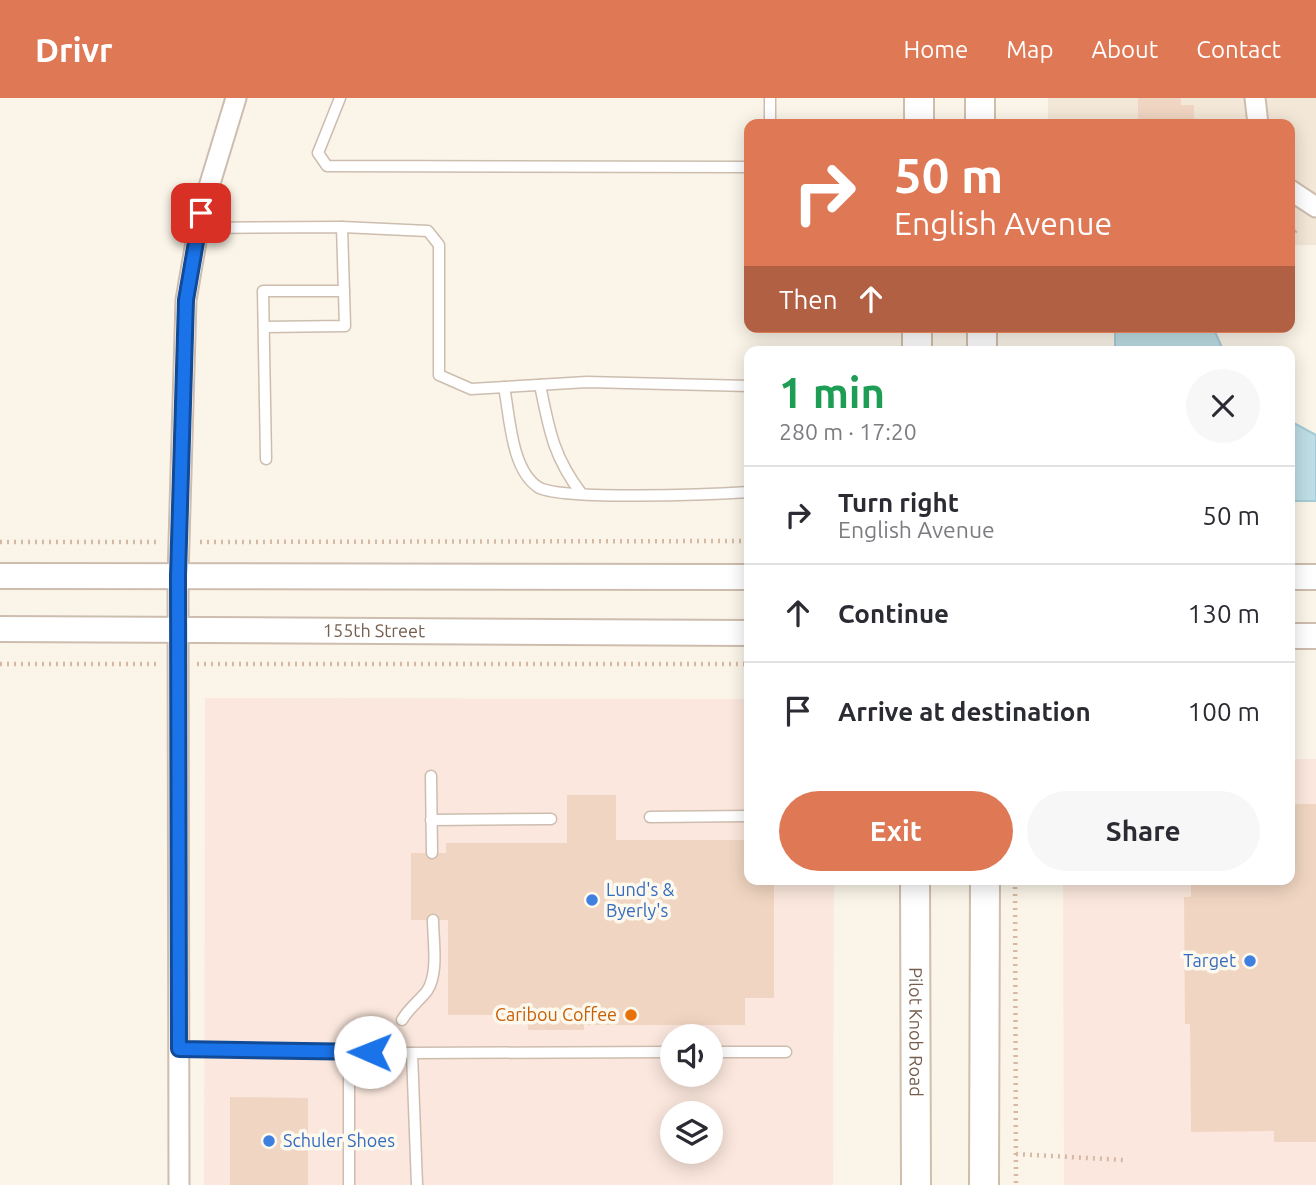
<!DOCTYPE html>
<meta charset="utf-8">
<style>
:root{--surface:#fff;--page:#f7f7f7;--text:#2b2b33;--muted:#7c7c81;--line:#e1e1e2;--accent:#df7854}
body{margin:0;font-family:Ubuntu,sans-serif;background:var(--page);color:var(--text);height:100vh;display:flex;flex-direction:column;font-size:26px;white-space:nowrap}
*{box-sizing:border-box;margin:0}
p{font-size:23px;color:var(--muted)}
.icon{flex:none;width:38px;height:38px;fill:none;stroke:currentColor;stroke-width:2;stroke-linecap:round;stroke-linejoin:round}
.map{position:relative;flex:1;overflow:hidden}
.panel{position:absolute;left:744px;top:248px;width:551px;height:539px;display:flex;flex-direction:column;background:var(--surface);border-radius:14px;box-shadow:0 4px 18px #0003}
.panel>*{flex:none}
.hud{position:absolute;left:744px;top:21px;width:551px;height:214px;border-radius:14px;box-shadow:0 4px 18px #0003;background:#df7854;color:#fff;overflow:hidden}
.tools{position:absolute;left:660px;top:926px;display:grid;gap:14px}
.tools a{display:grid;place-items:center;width:63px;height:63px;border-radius:50%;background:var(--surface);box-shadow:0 4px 18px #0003;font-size:35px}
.pin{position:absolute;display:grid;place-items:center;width:60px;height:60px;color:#fff;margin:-30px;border-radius:14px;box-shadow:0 4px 10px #0006}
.me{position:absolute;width:77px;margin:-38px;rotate:271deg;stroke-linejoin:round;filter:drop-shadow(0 0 5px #0008)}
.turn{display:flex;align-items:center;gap:24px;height:147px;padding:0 35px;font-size:32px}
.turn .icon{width:91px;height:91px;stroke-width:2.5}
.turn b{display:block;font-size:49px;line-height:60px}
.then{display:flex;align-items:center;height:66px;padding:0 35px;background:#0003;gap:14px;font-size:26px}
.round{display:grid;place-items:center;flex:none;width:74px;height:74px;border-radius:37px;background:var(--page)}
.headline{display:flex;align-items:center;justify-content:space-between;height:119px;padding:0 35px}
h1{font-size:42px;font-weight:600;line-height:52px;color:#1e9e55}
.button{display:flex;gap:14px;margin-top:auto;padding:14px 35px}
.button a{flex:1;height:80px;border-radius:42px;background:var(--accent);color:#fff;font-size:28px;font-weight:600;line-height:80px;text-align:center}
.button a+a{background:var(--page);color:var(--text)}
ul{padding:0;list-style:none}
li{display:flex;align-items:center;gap:21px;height:98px;padding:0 35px;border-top:2px solid var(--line)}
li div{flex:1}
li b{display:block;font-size:26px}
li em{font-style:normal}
header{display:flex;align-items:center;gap:42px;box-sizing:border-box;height:98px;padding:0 35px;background:var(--accent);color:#fff}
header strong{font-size:33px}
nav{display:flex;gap:38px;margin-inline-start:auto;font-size:24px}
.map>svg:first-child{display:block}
.residential{fill:#f3e7d7}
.commercial{fill:#fbe7dd;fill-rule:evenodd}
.water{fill:#bedde5;stroke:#a4ccd6;stroke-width:2}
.building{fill:#f0d6c2}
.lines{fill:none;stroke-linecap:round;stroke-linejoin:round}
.service-casing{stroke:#cdbdaf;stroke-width:13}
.minor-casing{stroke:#cdbdaf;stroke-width:23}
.tertiary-casing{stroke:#cdbdaf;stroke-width:28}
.secondary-casing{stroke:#d0beac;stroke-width:32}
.path{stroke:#d5b9a4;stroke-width:4.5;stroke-dasharray:2 5;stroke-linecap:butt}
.service{stroke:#fff;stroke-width:10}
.minor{stroke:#fff;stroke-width:19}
.tertiary{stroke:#fff;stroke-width:24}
.secondary{stroke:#fff;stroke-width:28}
.route-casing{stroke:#114b97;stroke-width:18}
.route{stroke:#1a73e8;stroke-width:12}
.shop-dot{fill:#3f7fe0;stroke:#fef9ef;stroke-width:2.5}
.food-dot{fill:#e8710a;stroke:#fef9ef;stroke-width:2.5}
.labels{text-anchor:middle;stroke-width:7;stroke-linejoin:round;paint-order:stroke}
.street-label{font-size:18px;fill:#755d4d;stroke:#fef9ef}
.shop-label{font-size:18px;fill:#366cbe;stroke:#fef9ef;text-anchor:start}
.food-label{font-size:18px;fill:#c56008;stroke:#fef9ef;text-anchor:end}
</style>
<header>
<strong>Drivr</strong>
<nav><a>Home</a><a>Map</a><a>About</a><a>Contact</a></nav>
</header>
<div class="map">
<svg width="1316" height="1087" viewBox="0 0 1316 1087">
<rect width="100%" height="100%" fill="#fbf5e9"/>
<polygon class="residential" points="1048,0 1316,0 1316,147 1290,147 1290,26 1048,26"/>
<g class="commercial">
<path d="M205,600L749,601V782H834L833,1087H204ZM672,938H710V976H672ZM672,1015H710V1054H672Z"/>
<polygon points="1290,661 1316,661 1316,1087 1064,1087 1063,782 1290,782"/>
</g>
<g class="water">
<polygon points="1115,229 1213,229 1224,254 1115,254"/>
<polygon points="1290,323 1316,337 1316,403 1290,403"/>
</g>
<g class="building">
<polygon points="1138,0 1181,0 1181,7 1194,7 1194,26 1138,26"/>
<polygon points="567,697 616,697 616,742 749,742 749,782 774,782 774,900 745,900 745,927 584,927 584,932 528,932 528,917 448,917 448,822 411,822 411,755 446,755 446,745 567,745"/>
<polygon points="1290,706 1316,706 1316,1044 1274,1044 1274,1033 1191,1034 1190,926 1185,926 1184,799 1191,799 1191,782 1290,782"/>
<polygon points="230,999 308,1000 308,1087 230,1087"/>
</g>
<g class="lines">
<g class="service-casing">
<g id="service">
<polyline points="340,0 318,55 327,68 749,69"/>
<polyline points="770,0 770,26"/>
<polyline points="342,129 428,133 439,147 439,277 471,291 587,284 749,288"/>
<polyline points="199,130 342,129 345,228 264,229"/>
<path d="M540,287C549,331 553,358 581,395"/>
<path d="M504,289C510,319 511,371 538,389C559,403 717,396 749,394"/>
<polyline points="266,361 263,193 344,193"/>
<polyline points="431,678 432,755"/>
<polyline points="650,719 749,718"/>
<polyline points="431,722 551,721"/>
<path d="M402,922C409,910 419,903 427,893C439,875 433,843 433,822"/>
<polyline points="179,951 412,955 417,1087"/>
<polyline points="349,954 349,1087"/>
<polyline points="710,954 786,954"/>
<polyline points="412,955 672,954"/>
</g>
</g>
<g class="minor-casing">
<g id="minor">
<polyline points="1255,0 1258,26"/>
<polyline points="1290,92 1316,109"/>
<polyline points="179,1087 178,478 186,202 201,115 236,0"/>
</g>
</g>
<g class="tertiary-casing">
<g id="tertiary">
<polyline points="0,478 749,479"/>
<polyline points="1290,479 1316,479"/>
<path id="s1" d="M0,531L749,535"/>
<polyline points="1290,538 1316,538"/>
</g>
</g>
<g class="secondary-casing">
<g id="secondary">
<polyline points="980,0 980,26"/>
<polyline points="919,26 919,0"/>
<polyline points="982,229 982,254"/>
<polyline points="917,254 917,229"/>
<path id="s2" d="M915,782L916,1087"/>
<polyline points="984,1087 985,782"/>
</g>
</g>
<g class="path">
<polyline points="1290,139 1297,131"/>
<polyline points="0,444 160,444"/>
<polyline points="200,444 749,443"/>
<polyline points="0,566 157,566"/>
<polyline points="197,566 749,566"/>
<polyline points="1015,782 1016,1087"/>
<polyline points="1016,1056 1123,1062"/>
</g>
<use href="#service" class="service"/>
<use href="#minor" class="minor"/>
<use href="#tertiary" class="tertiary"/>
<use href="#secondary" class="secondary"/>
</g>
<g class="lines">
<g class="route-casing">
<polyline id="route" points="201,115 186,202 178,478 179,951 370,954"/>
</g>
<use href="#route" class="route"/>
</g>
<g class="shop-dot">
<circle cx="592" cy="802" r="7"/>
<circle cx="1250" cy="863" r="7"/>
<circle cx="269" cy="1043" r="7"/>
</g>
<circle class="food-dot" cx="631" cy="917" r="7"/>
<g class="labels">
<g class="street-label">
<text dy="6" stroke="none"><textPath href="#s1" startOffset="374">155th Street</textPath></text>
<text dy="6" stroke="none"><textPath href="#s2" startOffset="152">Pilot Knob Road</textPath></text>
</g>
<g class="shop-label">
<text x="606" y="798">Lund's &amp;<tspan x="606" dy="21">Byerly's</tspan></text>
<text x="1236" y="869" text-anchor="end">Target</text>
<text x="283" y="1049">Schuler Shoes</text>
</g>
<g class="food-label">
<text x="617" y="923">Caribou Coffee</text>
</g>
</g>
</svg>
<div class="tools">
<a><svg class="icon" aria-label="sound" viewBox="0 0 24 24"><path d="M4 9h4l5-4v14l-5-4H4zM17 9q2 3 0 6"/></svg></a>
<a><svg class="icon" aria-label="layers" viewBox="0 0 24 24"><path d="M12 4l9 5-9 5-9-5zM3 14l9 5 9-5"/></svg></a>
</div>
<div class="pin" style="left:201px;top:115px;background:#d93025"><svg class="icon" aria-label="arrive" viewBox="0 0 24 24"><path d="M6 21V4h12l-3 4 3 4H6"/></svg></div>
<svg class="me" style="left:370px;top:954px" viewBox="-20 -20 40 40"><circle r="19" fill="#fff"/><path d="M0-13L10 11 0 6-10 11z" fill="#1a73e8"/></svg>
<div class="hud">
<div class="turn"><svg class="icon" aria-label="right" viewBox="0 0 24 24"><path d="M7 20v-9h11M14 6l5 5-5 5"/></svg><div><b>50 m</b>English Avenue</div></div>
<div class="then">Then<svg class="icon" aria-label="ahead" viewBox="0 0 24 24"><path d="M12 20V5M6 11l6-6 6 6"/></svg></div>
</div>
<section class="panel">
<div class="headline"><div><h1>1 min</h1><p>280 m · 17:20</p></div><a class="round"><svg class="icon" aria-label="close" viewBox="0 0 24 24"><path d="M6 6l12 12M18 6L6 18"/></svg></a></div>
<ul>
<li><svg class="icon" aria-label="right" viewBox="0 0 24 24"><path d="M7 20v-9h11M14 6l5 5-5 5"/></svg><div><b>Turn right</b><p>English Avenue</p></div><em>50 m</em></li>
<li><svg class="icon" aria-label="ahead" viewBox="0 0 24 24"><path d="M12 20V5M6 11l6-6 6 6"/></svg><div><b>Continue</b></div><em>130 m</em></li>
<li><svg class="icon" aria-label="arrive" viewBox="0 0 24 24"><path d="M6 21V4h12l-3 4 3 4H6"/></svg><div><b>Arrive at destination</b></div><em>100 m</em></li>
</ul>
<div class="button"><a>Exit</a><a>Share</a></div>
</section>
</div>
